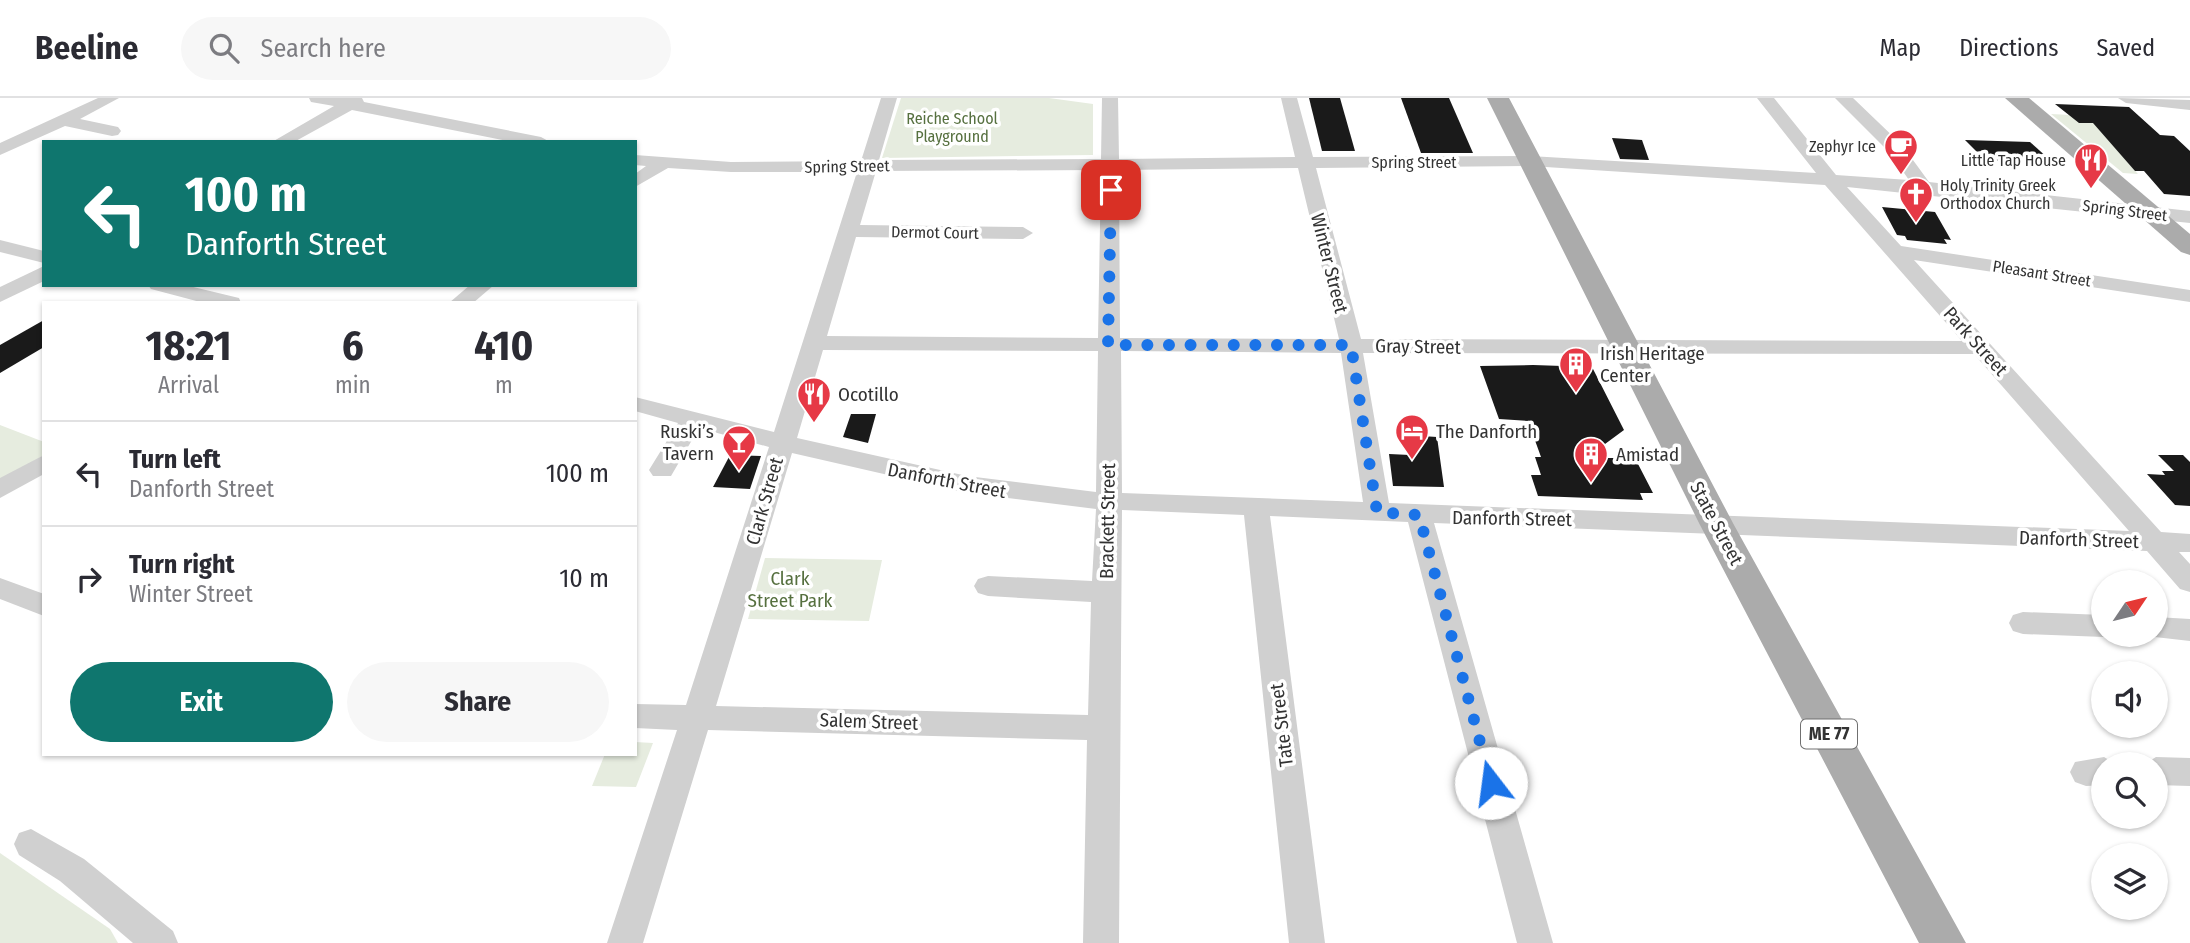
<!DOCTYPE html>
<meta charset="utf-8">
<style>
:root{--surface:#fff;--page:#f7f7f7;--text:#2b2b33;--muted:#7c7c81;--line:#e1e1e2;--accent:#0f766e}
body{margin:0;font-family:"Fira Sans Condensed",sans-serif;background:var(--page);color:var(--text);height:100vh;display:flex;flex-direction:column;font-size:26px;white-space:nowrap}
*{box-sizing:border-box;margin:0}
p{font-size:23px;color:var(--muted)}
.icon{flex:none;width:38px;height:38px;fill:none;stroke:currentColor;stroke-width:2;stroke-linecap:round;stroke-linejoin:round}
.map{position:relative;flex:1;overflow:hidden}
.details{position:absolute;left:42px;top:203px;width:595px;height:455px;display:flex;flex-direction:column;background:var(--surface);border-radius:0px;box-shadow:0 2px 5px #0004}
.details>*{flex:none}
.banner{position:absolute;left:42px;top:42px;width:595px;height:147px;border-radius:0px;box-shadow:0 2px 5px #0004;background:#0f766e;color:#fff;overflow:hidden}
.needle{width:46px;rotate:55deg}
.tools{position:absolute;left:2091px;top:472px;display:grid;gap:14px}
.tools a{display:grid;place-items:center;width:77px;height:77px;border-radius:50%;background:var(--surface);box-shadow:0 2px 5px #0004;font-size:35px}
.pin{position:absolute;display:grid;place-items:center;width:60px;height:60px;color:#fff;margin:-30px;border-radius:14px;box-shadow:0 4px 10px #0006}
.me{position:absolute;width:77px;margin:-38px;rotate:345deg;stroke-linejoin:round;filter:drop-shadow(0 0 5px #0008)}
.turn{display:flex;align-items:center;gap:24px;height:147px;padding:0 28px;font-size:32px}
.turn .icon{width:91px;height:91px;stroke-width:2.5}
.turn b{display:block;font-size:49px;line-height:60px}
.eta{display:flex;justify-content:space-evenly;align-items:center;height:119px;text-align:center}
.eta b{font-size:42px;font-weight:700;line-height:49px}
.button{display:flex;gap:14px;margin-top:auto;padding:14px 28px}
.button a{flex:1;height:80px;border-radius:42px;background:var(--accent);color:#fff;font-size:28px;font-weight:700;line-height:80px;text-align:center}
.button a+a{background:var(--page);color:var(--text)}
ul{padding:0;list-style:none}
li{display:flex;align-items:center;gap:21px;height:105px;padding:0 28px;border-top:2px solid var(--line)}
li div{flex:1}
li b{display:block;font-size:26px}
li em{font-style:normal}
header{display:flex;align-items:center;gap:42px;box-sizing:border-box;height:98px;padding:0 35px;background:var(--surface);border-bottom:2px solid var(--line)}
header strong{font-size:33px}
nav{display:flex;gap:38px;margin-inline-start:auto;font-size:24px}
.search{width:490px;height:63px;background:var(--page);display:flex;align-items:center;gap:18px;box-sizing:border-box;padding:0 24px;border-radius:38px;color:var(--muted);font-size:26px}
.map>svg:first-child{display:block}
.green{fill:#e6ecdf}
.building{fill:#1a1a1a}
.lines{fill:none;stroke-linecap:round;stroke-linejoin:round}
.minor{fill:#d0d0d0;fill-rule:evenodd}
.major{fill:#ababab;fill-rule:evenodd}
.route{stroke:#1a73e8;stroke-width:12;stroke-dasharray:0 21.6}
.labels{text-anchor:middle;stroke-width:7;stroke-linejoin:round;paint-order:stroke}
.far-park-label{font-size:16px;fill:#56703f;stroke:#fff}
.far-poi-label{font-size:16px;fill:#333;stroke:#fff;text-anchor:end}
.far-street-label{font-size:16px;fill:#333;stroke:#fff}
.shield{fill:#fff;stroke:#707070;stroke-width:2}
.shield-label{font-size:18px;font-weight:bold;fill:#333}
.street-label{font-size:19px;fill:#333;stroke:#fff}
.poi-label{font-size:19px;fill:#333;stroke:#fff;text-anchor:start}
.park-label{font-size:19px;fill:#56703f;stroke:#fff}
</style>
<header>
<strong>Beeline</strong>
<div class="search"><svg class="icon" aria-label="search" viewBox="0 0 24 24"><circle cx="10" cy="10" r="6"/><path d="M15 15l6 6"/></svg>Search here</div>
<nav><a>Map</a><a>Directions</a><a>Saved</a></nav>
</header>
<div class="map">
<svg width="2190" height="845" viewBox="0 0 2190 845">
<rect width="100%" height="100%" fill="#fff"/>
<g class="green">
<polygon points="901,0 1049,0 1093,6 1093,57 882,60"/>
<path d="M2051,16C2108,17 2105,39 2138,76L2123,75Z"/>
<polygon points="0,327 44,344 44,357 0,383"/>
<polygon points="765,460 882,462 869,523 748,521"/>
<polygon points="635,644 653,645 636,689 592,688 605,656 635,656"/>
<polygon points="0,755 110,831 118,845 0,845"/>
</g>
<g class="building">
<polygon points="1309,0 1340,0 1355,53 1322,53"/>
<polygon points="1401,0 1449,0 1473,55 1421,55"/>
<polygon points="2055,6 2129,9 2160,37 2174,38 2190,53 2190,98 2164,96 2144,73 2135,73 2093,25 2079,25"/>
<polygon points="1612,40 1642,42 1649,62 1620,61"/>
<polygon points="1965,42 2030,44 2049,61 1986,63"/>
<polygon points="1882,109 1935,114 1951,142 1944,141 1947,146 1907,142 1905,138 1897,137"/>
<polygon points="44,222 44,249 0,275 0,247"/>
<polygon points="1533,267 1592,269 1624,332 1586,360 1624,360 1626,366 1638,366 1653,395 1640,395 1643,402 1538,398 1531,377 1541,377 1535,359 1541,359 1528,323 1499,321 1480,268"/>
<polygon points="851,316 876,316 868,345 843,339"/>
<polygon points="1406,337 1437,339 1444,389 1393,388 1389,356 1410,357"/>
<polygon points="730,357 761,358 750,391 713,389"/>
<polygon points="2158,357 2183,357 2190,364 2190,408 2175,407 2147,376 2165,377 2162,373 2174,373"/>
</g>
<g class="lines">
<g class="minor">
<polygon points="98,0 119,0 80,21 118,29 121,33 118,37 112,38 65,28 0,57 0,45"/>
<polygon points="309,0 362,0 364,4 541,39 550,44 513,44 352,12 294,44 272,44 334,8 311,4"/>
<path d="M881,0H897L879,62L1101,61L1102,0H1118L1119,61L1295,59L1281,0H1297L1313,59L1530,58L1816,75L1757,0H1774L1836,77L1909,82L1890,55L1835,0H1853L1902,47L1929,84L2190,113V125L1847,89L1901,148L2190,192V204L1914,162L2161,434L2190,436V454H2179L2190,466V494L2180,491L2147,453L1434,425L1553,845H1517L1408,424L1270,418L1325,845H1289L1244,417L1122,412L1119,845H1083L1087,642L708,632L643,845H607L677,632L635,630V606L686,607L769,349L699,330L671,378H653L649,372L678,325L635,313V299L774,334L857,74H731L668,70L635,89V76L646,68L635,67V57L731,64L861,63ZM1530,68L1825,87L1962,243L1361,241L1316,70ZM1298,70L1339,241L1120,240L1119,72ZM1101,72L1098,240L827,238L856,139L1023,141L1033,135L1023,129L860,127L876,73ZM823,252L1098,253L1096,394L967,378L797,340ZM1121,253L1341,255L1363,404L1122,395ZM1363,255L1974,256L2129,433L1389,405ZM792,355L967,395L1096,411L1092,483L988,478L978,481L974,488L978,495L988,498L1091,504L1088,617L716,608Z"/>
<polygon points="2118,0 2190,2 2190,12 2126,5"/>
<polygon points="0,142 44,153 44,165 0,154"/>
<polygon points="44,168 44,183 0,204 0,189"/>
<polygon points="148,187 185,187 239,200 241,205 204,205 151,191"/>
<polygon points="470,187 494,187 473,205 449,205"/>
<polygon points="44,357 44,376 0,400 0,380"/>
<polygon points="0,480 44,496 44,518 0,501"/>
<polygon points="2023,514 2104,517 2104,537 2109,537 2104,539 2023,536 2013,533 2009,525 2013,517"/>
<polygon points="2156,519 2190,521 2190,543 2146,538 2156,537"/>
<polygon points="2104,659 2117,667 2104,667 2104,687 2086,688 2075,684 2070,674 2075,664"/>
<polygon points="2156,659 2190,660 2190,688 2156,687 2156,667 2143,667"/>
<polygon points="31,731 84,761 173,833 178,845 133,845 60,783 19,757 14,746 19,735"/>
</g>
<g class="major">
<polygon points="1487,0 1509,0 1734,427 1966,845 1919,845 1700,427"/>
<polygon points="2005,0 2029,0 2190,136 2190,157 2181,154"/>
</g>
</g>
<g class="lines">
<polyline class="route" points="1111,92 1108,247 1351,247 1377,414 1419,417 1491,685"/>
</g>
<defs>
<g id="cafe-pin" transform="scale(1.75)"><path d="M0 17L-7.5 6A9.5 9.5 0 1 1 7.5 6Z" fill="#e63946" stroke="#fff"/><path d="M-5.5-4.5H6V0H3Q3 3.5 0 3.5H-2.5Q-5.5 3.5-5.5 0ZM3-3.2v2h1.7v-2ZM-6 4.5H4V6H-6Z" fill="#fff"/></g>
<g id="restaurant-pin" transform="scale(1.75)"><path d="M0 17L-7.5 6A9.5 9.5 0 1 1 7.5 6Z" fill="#e63946" stroke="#fff"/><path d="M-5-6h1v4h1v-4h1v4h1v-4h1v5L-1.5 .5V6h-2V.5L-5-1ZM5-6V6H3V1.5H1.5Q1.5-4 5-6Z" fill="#fff"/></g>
<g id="church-pin" transform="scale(1.75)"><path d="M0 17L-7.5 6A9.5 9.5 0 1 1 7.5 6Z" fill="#e63946" stroke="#fff"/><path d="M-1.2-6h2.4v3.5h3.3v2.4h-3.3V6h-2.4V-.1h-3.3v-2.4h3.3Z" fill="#fff"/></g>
<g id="building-pin" transform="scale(1.75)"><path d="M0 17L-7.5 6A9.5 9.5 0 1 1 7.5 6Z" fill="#e63946" stroke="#fff"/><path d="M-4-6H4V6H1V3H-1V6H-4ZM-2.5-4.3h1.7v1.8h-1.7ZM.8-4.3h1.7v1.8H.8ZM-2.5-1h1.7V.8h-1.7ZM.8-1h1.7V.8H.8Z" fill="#fff"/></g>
<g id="hotel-pin" transform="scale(1.75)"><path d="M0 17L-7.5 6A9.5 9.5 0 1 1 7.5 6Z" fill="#e63946" stroke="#fff"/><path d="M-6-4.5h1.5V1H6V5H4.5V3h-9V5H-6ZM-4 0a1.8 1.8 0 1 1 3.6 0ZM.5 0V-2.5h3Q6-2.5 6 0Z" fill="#fff"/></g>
<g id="bar-pin" transform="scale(1.75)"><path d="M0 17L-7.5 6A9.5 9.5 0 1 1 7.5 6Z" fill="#e63946" stroke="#fff"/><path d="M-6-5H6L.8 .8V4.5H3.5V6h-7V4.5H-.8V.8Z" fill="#fff"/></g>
</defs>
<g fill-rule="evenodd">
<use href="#cafe-pin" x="1901" y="48"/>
<use href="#restaurant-pin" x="2091" y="62"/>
<use href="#church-pin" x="1916" y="96"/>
<use href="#building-pin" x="1576" y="266"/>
<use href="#restaurant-pin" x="814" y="296"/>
<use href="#hotel-pin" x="1412" y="333"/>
<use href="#bar-pin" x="739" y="344"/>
<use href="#building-pin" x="1591" y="356"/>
</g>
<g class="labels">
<g class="far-park-label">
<text x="952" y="26">Reiche School<tspan x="952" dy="18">Playground</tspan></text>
</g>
<g class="far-poi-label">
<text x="1876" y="54">Zephyr Ice</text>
<text x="2066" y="68">Little Tap House</text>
<text x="1940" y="93" text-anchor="start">Holy Trinity Greek<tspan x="1940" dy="18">Orthodox Church</tspan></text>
</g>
<g class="far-street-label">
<text x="1414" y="70">Spring Street</text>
<text transform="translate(847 68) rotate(-1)" y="6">Spring Street</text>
<text transform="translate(2125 112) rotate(7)" y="6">Spring Street</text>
<text transform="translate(935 134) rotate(1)" y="6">Dermot Court</text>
<text transform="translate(2042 175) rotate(9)" y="6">Pleasant Street</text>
</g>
<rect class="shield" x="1801" y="621.5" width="56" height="29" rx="5"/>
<g class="shield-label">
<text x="1829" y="642">ME 77</text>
</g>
<g class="street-label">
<text transform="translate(1330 165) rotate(76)" y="7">Winter Street</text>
<text transform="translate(1976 243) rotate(48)" y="7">Park Street</text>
<text transform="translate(1418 248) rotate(1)" y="7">Gray Street</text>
<text transform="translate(947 382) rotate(11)" y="7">Danforth Street</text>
<text transform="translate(764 403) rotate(-74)" y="7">Clark Street</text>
<text transform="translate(1512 420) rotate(1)" y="7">Danforth Street</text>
<text transform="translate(1107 423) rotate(-89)" y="7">Brackett Street</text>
<text transform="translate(1717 425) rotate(62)" y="7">State Street</text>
<text transform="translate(2079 441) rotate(2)" y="7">Danforth Street</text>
<text transform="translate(869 623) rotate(2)" y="7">Salem Street</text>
<text transform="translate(1281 627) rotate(-97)" y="7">Tate Street</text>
</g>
<g class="poi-label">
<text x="1600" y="262">Irish Heritage<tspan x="1600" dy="22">Center</tspan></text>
<text x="838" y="303">Ocotillo</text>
<text x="714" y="340" text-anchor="end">Ruski’s<tspan x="714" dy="22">Tavern</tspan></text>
<text x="1436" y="340">The Danforth</text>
<text x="1616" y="363">Amistad</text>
</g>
<g class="park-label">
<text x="790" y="487">Clark<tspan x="790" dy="22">Street Park</tspan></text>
</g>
</g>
</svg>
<div class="tools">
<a><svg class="needle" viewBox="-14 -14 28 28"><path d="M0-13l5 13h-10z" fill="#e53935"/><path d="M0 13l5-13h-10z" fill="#7c7c81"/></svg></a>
<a><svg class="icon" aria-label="sound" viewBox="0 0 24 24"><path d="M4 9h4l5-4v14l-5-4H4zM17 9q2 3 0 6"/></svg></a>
<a><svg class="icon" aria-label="search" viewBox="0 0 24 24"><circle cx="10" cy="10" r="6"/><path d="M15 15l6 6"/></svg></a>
<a><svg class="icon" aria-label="layers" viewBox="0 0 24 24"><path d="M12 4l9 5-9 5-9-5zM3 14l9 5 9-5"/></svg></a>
</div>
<div class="pin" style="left:1111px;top:92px;background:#d93025"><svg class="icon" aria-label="arrive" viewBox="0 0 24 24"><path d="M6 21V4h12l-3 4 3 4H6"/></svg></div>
<svg class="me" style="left:1491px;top:685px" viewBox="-20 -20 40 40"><circle r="19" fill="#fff"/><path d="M0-13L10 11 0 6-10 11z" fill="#1a73e8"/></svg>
<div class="banner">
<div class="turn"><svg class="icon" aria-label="left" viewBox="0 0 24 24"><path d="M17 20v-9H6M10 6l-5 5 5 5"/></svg><div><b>100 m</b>Danforth Street</div></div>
</div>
<section class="details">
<div class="eta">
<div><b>18:21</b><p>Arrival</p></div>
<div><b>6</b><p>min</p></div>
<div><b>410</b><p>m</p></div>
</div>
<ul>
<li><svg class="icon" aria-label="left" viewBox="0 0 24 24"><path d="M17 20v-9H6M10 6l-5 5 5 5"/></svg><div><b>Turn left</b><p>Danforth Street</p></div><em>100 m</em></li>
<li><svg class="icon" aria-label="right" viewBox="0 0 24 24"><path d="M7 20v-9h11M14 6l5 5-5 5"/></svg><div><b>Turn right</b><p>Winter Street</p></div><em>10 m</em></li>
</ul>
<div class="button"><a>Exit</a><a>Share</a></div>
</section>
</div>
